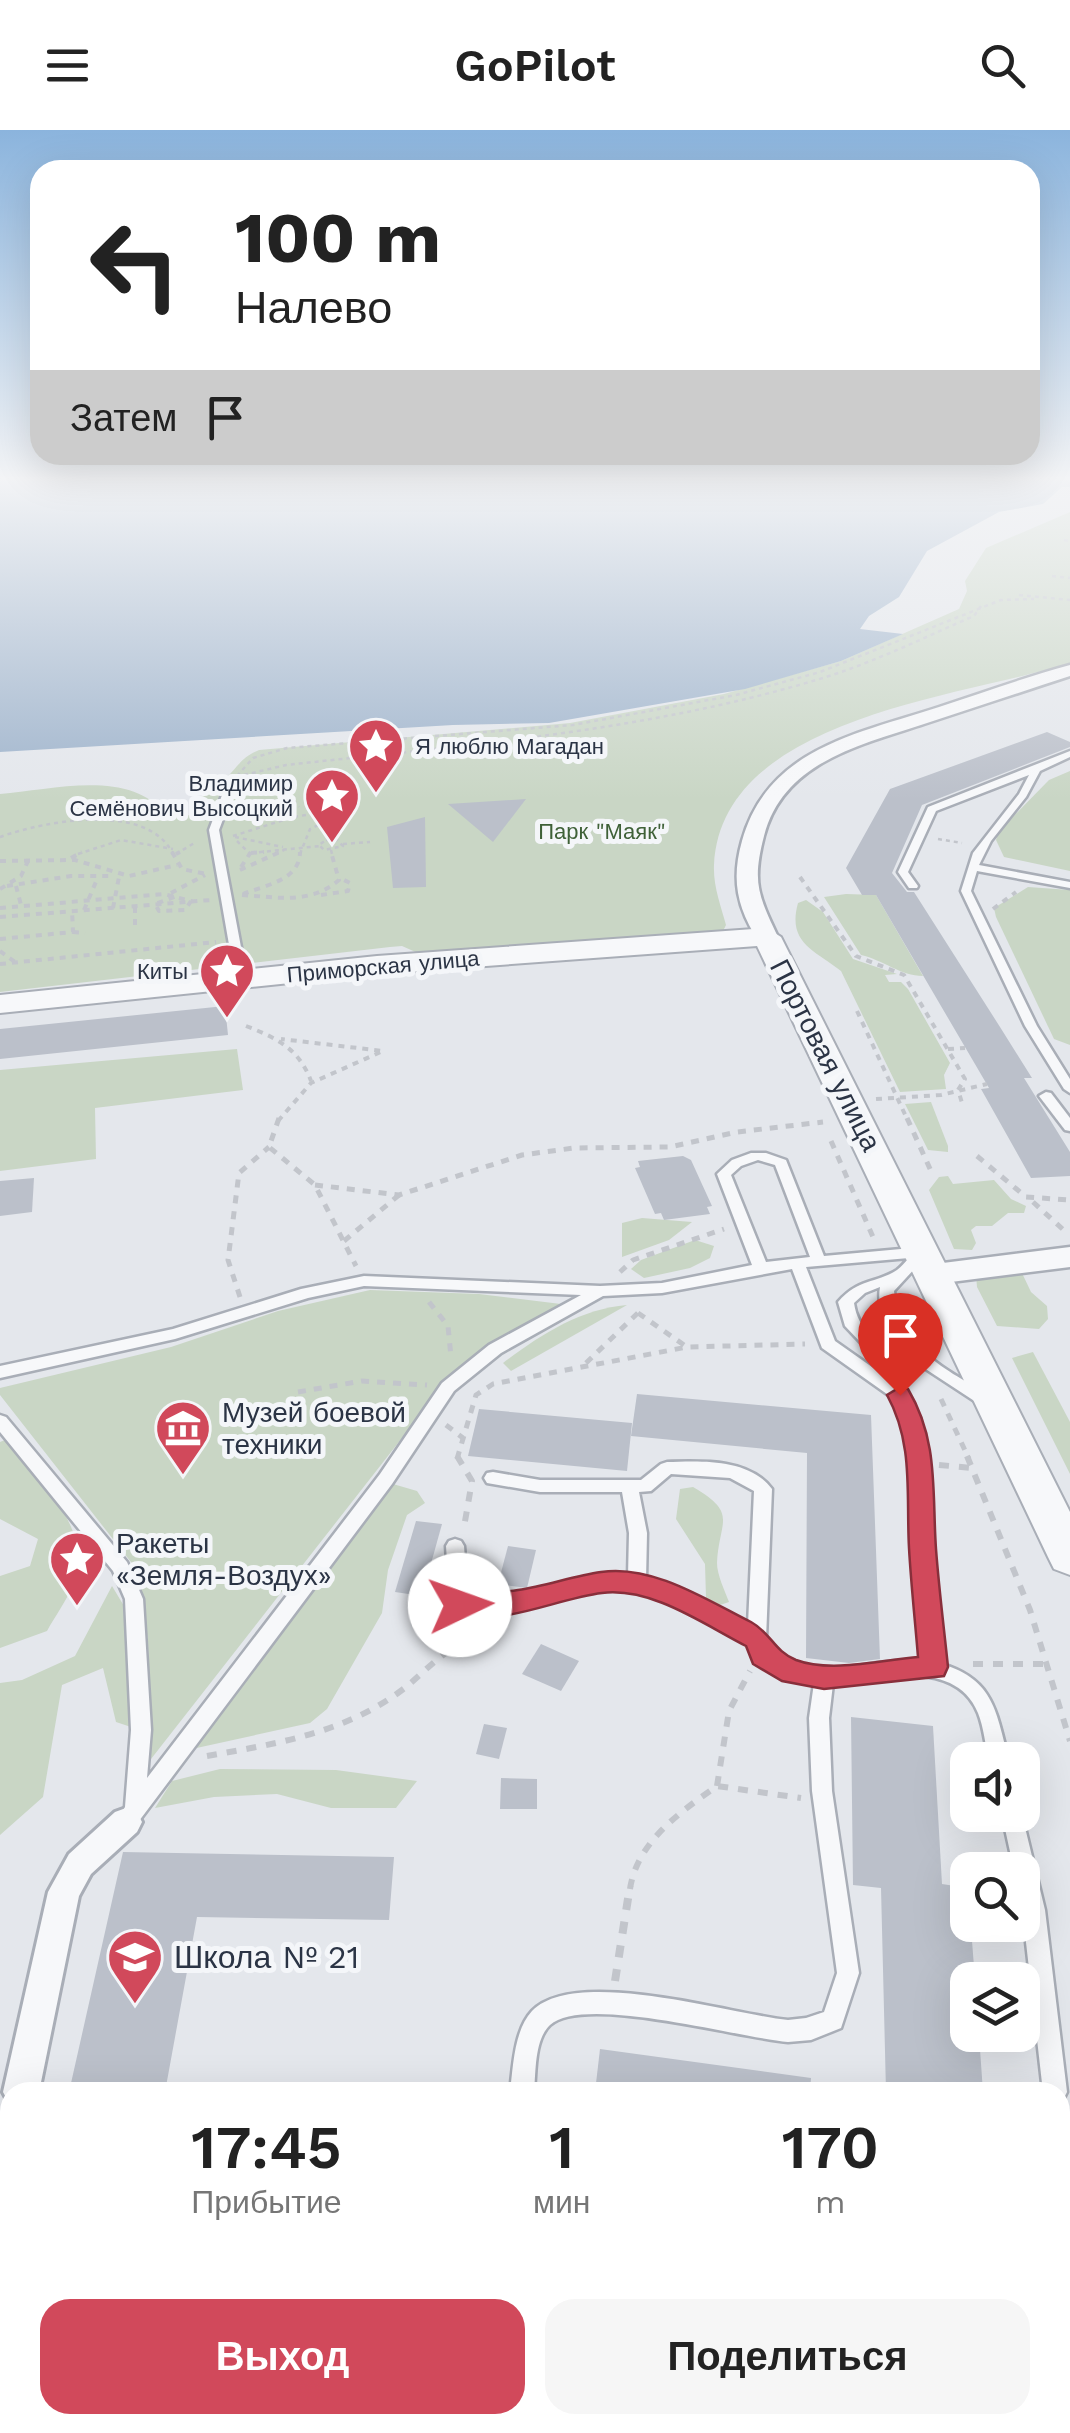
<!DOCTYPE html>
<html lang="ru">
<meta charset="utf-8">
<style>
:root{--surface:#fff;--page:#f6f6f6;--text:#222;--muted:#767676;--accent:#d1495b}
body{margin:0;font-family:"Work Sans",sans-serif;background:var(--page);color:var(--text);height:100vh;display:flex;flex-direction:column;font-size:38px;white-space:nowrap}
*{box-sizing:border-box;margin:0}
p{font-size:32px;color:var(--muted)}
.icon{flex:none;width:55px;height:55px;fill:none;stroke:currentColor;stroke-width:2;stroke-linecap:round;stroke-linejoin:round}
.map{position:relative;flex:1;overflow:hidden}
.panel{position:absolute;left:0px;top:1952px;width:1070px;height:352px;display:flex;flex-direction:column;background:var(--surface);border-radius:30px 30px 0 0;box-shadow:0 10px 40px #0002}
.panel>*{flex:none}
.hud{position:absolute;left:30px;top:30px;width:1010px;height:305px;border-radius:30px;box-shadow:0 10px 40px #0002;background:#fff;color:var(--text);overflow:hidden}
.tools{position:absolute;left:950px;top:1612px;display:grid;gap:20px}
.tools a{display:grid;place-items:center;width:90px;height:90px;border-radius:20px;background:var(--surface);box-shadow:0 10px 40px #0002;font-size:50px}
.pin{position:absolute;display:grid;place-items:center;width:85px;height:85px;color:#fff;margin:-102px -42px;border-radius:50% 50% 50% 0;rotate:-45deg;box-shadow:0 0 10px #0007}
.pin .icon{rotate:45deg}
.me{position:absolute;width:110px;margin:-55px;rotate:87deg;stroke-linejoin:round;filter:drop-shadow(0 0 8px #0008)}
.turn{display:flex;align-items:center;gap:35px;height:210px;padding:0 40px;font-size:45px}
.turn .icon{width:130px;height:130px;stroke-width:2.5}
.turn b{display:block;font-size:70px;line-height:85px}
.then{display:flex;align-items:center;height:95px;padding:0 40px;background:#0003;gap:20px;font-size:38px}
.eta{display:flex;justify-content:space-evenly;align-items:center;height:170px;text-align:center}
.eta b{font-size:60px;font-weight:600;line-height:70px}
.cta{display:flex;gap:20px;margin-top:auto;padding:20px 40px}
.cta a{flex:1;height:115px;border-radius:30px;background:var(--accent);color:#fff;font-size:40px;font-weight:600;line-height:115px;text-align:center}
.cta a+a{background:var(--page);color:var(--text)}
header{display:flex;justify-content:space-between;align-items:center;height:130px;padding:0 40px;background:var(--surface);font-size:45px;font-weight:600}
.map>svg:first-child{display:block}
.green{fill:#c9d6c5}
.water{fill:#9fb4cc}
.building{fill:#bbc0ca}
.lines{fill:none;stroke-linecap:round;stroke-linejoin:round}
.service-casing{stroke:#a9aeb7;stroke-width:5}
.pedestrian-casing{stroke:#a9aeb7;stroke-width:6}
.minor-casing{stroke:#a9aeb7;stroke-width:5}
.tertiary-casing{stroke:#a9aeb7;stroke-width:4}
.path-far4{stroke:#c2c5cb;stroke-width:2.5;stroke-dasharray:4 4;stroke-linecap:butt}
.path-far3{stroke:#c2c5cb;stroke-width:4;stroke-dasharray:6 6;stroke-linecap:butt}
.path-far2{stroke:#c2c5cb;stroke-width:5;stroke-dasharray:8 8;stroke-linecap:butt}
.path-far1{stroke:#c2c5cb;stroke-width:6;stroke-dasharray:10 10;stroke-linecap:butt}
.path{stroke:#c2c5cb;stroke-width:8;stroke-dasharray:12 12;stroke-linecap:butt}
.service{fill:#f7f8fa;fill-rule:evenodd}
.pedestrian{fill:#f7f8fa;fill-rule:evenodd}
.minor{fill:#f7f8fa;fill-rule:evenodd}
.tertiary{fill:#f7f8fa;fill-rule:evenodd}
.route{fill:#d1495b;stroke:#882f3b;stroke-width:2.5}
.labels{text-anchor:middle;stroke-width:10;stroke-linejoin:round;paint-order:stroke}
.far-poi-label{font-size:22px;fill:#2b3445;stroke:#f4f6f9;text-anchor:end}
.far-park-label{font-size:22px;fill:#3f6138;stroke:#f4f6f9}
.far-street-label{font-size:22px;fill:#2b3445;stroke:#f4f6f9}
.street-label{font-size:28px;fill:#2b3445;stroke:#f4f6f9}
.poi-label{font-size:28px;fill:#2b3445;stroke:#f4f6f9;text-anchor:start}
.near-poi-label{font-size:32px;fill:#2b3445;stroke:#f4f6f9;text-anchor:start}
</style>
<header><svg class="icon" aria-label="menu" viewBox="0 0 24 24"><path d="M4 6h16M4 12h16M4 18h16"/></svg>GoPilot<svg class="icon" aria-label="search" viewBox="0 0 24 24"><circle cx="10" cy="10" r="6"/><path d="M15 15l6 6"/></svg></header>
<div class="map">
<svg width="1070" height="2303" viewBox="0 0 1070 2303">
<rect width="100%" height="100%" fill="#e4e7ec"/>
<g class="green">
<path d="M1070,382V533C965,567 721,586 714,735C713,756 721,776 726,795L723,801L420,824L402,816L390,817L0,862V664C52,660 133,637 167,687L190,685C200,666 206,663 222,651C237,640 238,629 259,620L570,593L724,564L841,531L959,479L967,461L965,451L986,418Z"/>
<polygon points="1070,641 1070,741 1004,727 996,710 999,701 1049,650"/>
<polygon points="1028,757 1070,760 1070,915 1054,909 996,787 994,778"/>
<path d="M846,764L876,765L923,846C901,846 883,830 861,825L824,767Z"/>
<path d="M806,770L823,782L853,829L897,844L885,845L889,852H901L908,859L950,933L944,945L946,959L900,962L841,841C814,820 787,813 798,773Z"/>
<polygon points="237,919 243,960 95,978 96,1029 0,1041 0,940"/>
<polygon points="931,972 948,1016 948,1022 928,1020 905,974"/>
<polygon points="948,1046 953,1054 994,1050 1011,1069 1026,1076 1024,1083 1008,1083 992,1096 976,1096 971,1100 976,1113 972,1120 954,1119 929,1060 939,1047"/>
<polygon points="642,1088 692,1092 669,1110 622,1127 622,1093"/>
<polygon points="695,1110 714,1116 710,1128 690,1138 644,1148 631,1139 641,1130"/>
<polygon points="1021,1141 1031,1162 1047,1176 1048,1189 1039,1199 997,1196 977,1157 976,1145"/>
<polygon points="370,1160 479,1164 561,1174 452,1244 151,1629 148,1511 138,1441 0,1265 0,1258 171,1217 278,1181"/>
<path d="M627,1175L511,1241L503,1233C540,1205 580,1179 627,1175Z"/>
<polygon points="1033,1222 1070,1292 1070,1344 1012,1228"/>
<path d="M5,1310C38,1351 93,1395 74,1452C68,1469 55,1486 47,1501L0,1518V1446L30,1436L38,1409L0,1389V1312Z"/>
<polygon points="393,1354 417,1361 425,1373 407,1385 388,1440 382,1483 327,1579 310,1593 192,1619"/>
<path d="M693,1357C739,1384 719,1390 717,1433C717,1445 725,1461 729,1472L720,1475L706,1468L705,1434L676,1389L680,1359Z"/>
<polygon points="112,1456 124,1476 134,1598 116,1592 103,1538 62,1555 43,1667 0,1705 0,1553 22,1550 75,1526"/>
<polygon points="220,1639 336,1640 417,1651 396,1678 331,1678 277,1664 214,1667 155,1678 172,1651"/>
</g>
<polygon class="water" points="0,348 1070,348 1070,357 1062,357 1043,374 999,382 927,421 899,467 869,486 860,499 903,504 841,531 745,559 549,593 453,595 0,622"/>
<g class="building">
<polygon points="1047,602 1070,612 1070,617 922,675 892,743 907,762 914,762 1000,897 1032,948 1024,948 1070,1022 1070,1046 1031,1048 981,959 989,958 876,765 862,765 846,738 890,659"/>
<polygon points="526,669 493,712 448,674"/>
<polygon points="425,687 426,757 393,758 387,697"/>
<polygon points="225,876 228,905 0,929 0,899"/>
<polygon points="683,1026 691,1030 701,1052 712,1076 707,1077 710,1084 664,1090 661,1083 655,1084 635,1038 640,1037 638,1031"/>
<polygon points="34,1048 32,1082 0,1086 0,1051"/>
<polygon points="637,1264 871,1285 880,1529 849,1533 806,1528 807,1323 631,1306"/>
<polygon points="479,1279 632,1293 627,1341 468,1326"/>
<polygon points="416,1391 442,1394 422,1466 395,1462"/>
<polygon points="508,1416 536,1420 527,1458 498,1454"/>
<polygon points="541,1514 579,1531 561,1561 522,1544"/>
<polygon points="851,1587 933,1596 942,1754 968,1758 975,1850 968,1850 968,1905 979,1905 983,1962 886,1962 881,1758 853,1755"/>
<polygon points="484,1594 507,1598 499,1629 476,1624"/>
<polygon points="501,1648 537,1649 537,1679 500,1679"/>
<polygon points="123,1722 394,1727 389,1790 197,1787 165,1962 69,1962"/>
<polygon points="600,1919 811,1948 810,1962 595,1962"/>
</g>
<g class="lines">
<g class="service-casing">
<g id="service">
<polygon points="1070,621 1070,627 1040,641 1026,667 991,711 979,735 1070,752 1070,758 977,741 971,761 1037,896 1070,949 1070,963 1064,959 1025,896 961,761 973,723 1019,664 1029,645 936,681 908,742 918,756 917,758 909,758 898,742 928,677"/>
<polygon points="230,654 235,657 219,700 247,849 241,853 235,849 209,700 225,657"/>
<polygon points="1046,962 1051,963 1070,988 1070,1001 1065,1000 1039,966"/>
<path d="M751,1023H766L786,1030L824,1126L923,1117L930,1122L894,1161C900,1219 945,1239 991,1266L993,1270L991,1274H979L918,1234L887,1226L864,1216L845,1196L838,1172C859,1148 875,1154 897,1140C901,1137 905,1132 909,1128L806,1137L835,1211L906,1261L920,1288L929,1334L931,1416L942,1534C995,1550 996,1583 1009,1630H989C985,1615 984,1598 978,1583C955,1527 878,1549 833,1554L829,1588L832,1661L859,1843L841,1898L811,1910L788,1912C740,1908 584,1864 550,1895C534,1910 536,1943 534,1962H510C513,1938 514,1900 532,1881C575,1836 730,1884 788,1890L806,1888L824,1882L837,1843L812,1661L809,1588L814,1553L785,1548L756,1532L749,1514L679,1476L636,1461L604,1459L518,1479L459,1482L452,1480L450,1475L446,1416L449,1411L455,1409L461,1411L464,1416L468,1467L518,1465L604,1445L628,1446L629,1403L622,1362H540L487,1353L484,1348L487,1343L493,1342L540,1350H641L661,1334L667,1332C701,1331 749,1328 772,1359L766,1509L771,1521C780,1526 790,1533 800,1535C841,1545 882,1527 923,1531L913,1416V1334L904,1288L894,1269L822,1218L792,1139L662,1163L603,1166L501,1223L454,1261L392,1354L133,1699L126,1701L119,1699L116,1692L125,1677L131,1600L125,1469L113,1441L0,1302V1285L6,1287L127,1432L143,1469L151,1600L147,1648L380,1344L442,1253L489,1215L581,1165L364,1156L308,1168L175,1209L0,1248V1236L173,1199L301,1159L364,1146L600,1156L662,1153L752,1135L717,1044L732,1030ZM758,1030L775,1035L810,1127L766,1132L731,1045L741,1036ZM880,1157C876,1180 888,1201 902,1219C877,1211 858,1201 854,1173L865,1163ZM671,1344L730,1348L754,1361L748,1495L691,1466L646,1450L647,1403L639,1362L651,1361Z"/>
<polygon points="1002,1685 1022,1685 1045,1780 1067,1962 1063,1970 1060,1972 1060,1962 1043,1962 1022,1777 1022,1740 1014,1740"/>
<polygon points="1060,2056 1070,2062 1070,2159 1060,2157"/>
<polygon points="472,2295 500,2295 498,2303 470,2303"/>
<polygon points="804,2295 832,2295 833,2303 805,2303"/>
</g>
</g>
<g class="pedestrian-casing">
<g id="pedestrian">
<polygon points="126,1678 137,1682 142,1692 137,1702 91,1744 79,1766 39,1962 10,1962 10,1975 3,1962 48,1762 69,1724 115,1682"/>
<polygon points="10,1995 10,2073 0,2077 0,1999"/>
</g>
</g>
<g class="minor-casing">
<g id="minor">
<path d="M1070,535V546C1021,562 973,578 924,594C860,615 783,632 764,706C752,752 758,765 778,807L767,814L759,812C737,778 731,750 742,711C768,618 857,604 939,577C982,563 1026,547 1070,535Z"/>
<polygon points="1070,1117 1070,1137 935,1154 920,1144 935,1134"/>
</g>
</g>
<g class="tertiary-casing">
<polygon id="tertiary" points="767,798 781,807 1070,1382 1070,1445 1054,1439 1048,1427 757,816 377,844 0,883 0,865 377,826"/>
</g>
<g class="path-far4">
<polyline points="1064,410 1070,411"/>
<polyline points="1052,446 1070,448"/>
<polyline points="1019,465 1070,470"/>
<path d="M244,645L286,635C467,615 651,601 826,547C877,531 925,507 974,486L981,476"/>
<polyline points="237,646 253,628 287,618 573,595 736,565 820,542 1001,470 1034,469"/>
<polyline points="248,656 292,669 299,677"/>
<polyline points="233,706 293,687 339,680"/>
<path d="M0,707C44,691 148,671 173,724"/>
<polyline points="235,707 283,717"/>
<polyline points="333,709 356,677"/>
<polyline points="938,709 962,713"/>
<polygon points="326,710 337,710 343,716 324,720 319,715"/>
<polyline points="237,711 250,724"/>
<polyline points="343,714 370,712"/>
<polyline points="331,720 332,724"/>
<polyline points="251,723 320,716"/>
<polyline points="78,724 121,710 173,719"/>
<polyline points="176,724 196,712"/>
<polyline points="275,724 284,720"/>
<polyline points="300,724 310,699 349,680"/>
</g>
<g class="path-far3">
<polyline points="172,722 182,739 206,744"/>
<polyline points="251,723 264,722"/>
<polyline points="176,724 180,722"/>
<polyline points="71,728 82,722"/>
<polyline points="0,731 75,730 129,746 177,735"/>
<polyline points="241,737 251,722"/>
<polyline points="240,740 280,722"/>
<polyline points="800,747 856,826 904,845 965,949 958,960 963,976"/>
<polyline points="7,756 71,746 113,746"/>
<polyline points="16,756 21,775"/>
<polyline points="0,759 21,746 28,731"/>
<polyline points="171,763 205,745"/>
<path d="M243,764C266,755 300,750 300,722"/>
<path d="M242,765C277,767 310,775 339,750L331,722"/>
<polyline points="321,765 348,761 350,753 340,748"/>
<polyline points="135,777 135,799"/>
<polyline points="0,778 164,764 191,771 185,780 159,781 155,774 177,766"/>
<polyline points="113,778 119,747"/>
<polyline points="993,779 1016,762"/>
<polyline points="84,780 98,747"/>
<polyline points="0,787 211,770"/>
<polyline points="73,802 85,803"/>
<polyline points="0,809 73,802 72,780"/>
<polyline points="0,821 15,832"/>
<polyline points="0,834 216,812"/>
<polyline points="857,881 908,991"/>
<path d="M246,896C277,908 299,919 311,951"/>
<polyline points="948,919 965,918"/>
<polyline points="876,969 941,965 987,954"/>
<polyline points="278,991 311,953 383,921 281,909"/>
</g>
<g class="path-far2">
<polyline points="279,988 269,1017 315,1055 356,1136"/>
<polyline points="907,988 931,1041"/>
<polyline points="831,1011 873,1107"/>
<polyline points="977,1026 1026,1067 1070,1070"/>
<polyline points="315,1055 399,1065 522,1025 574,1018 670,1017 737,1002 823,992"/>
<polyline points="1033,1072 1068,1104"/>
<polyline points="344,1111 399,1065"/>
<polyline points="620,1142 633,1130 724,1099"/>
<polyline points="240,1167 228,1130 239,1043 269,1017"/>
<polyline points="429,1172 448,1196 451,1227"/>
<polyline points="638,1183 684,1215"/>
<polyline points="586,1233 643,1178"/>
<polyline points="298,1262 362,1251 427,1255"/>
<polyline points="941,1269 969,1329"/>
<polyline points="446,1295 463,1308"/>
<polyline points="457,1329 476,1265 493,1254 687,1217 805,1214"/>
</g>
<g class="path-far1">
<polyline points="457,1326 472,1351 464,1397"/>
<polyline points="967,1326 1030,1480 1070,1611"/>
<polyline points="939,1335 973,1338"/>
<polyline points="973,1534 1050,1534"/>
<path d="M207,1626C275,1614 345,1603 402,1560C418,1548 432,1532 449,1521C465,1510 480,1511 495,1496"/>
<polyline points="717,1656 729,1581 750,1541"/>
<path d="M630,1759C637,1712 680,1682 717,1656L801,1668"/>
</g>
<polyline class="path" points="615,1851 630,1756"/>
<use href="#service" class="service"/>
<use href="#pedestrian" class="pedestrian"/>
<use href="#minor" class="minor"/>
<use href="#tertiary" class="tertiary"/>
</g>
<linearGradient id="sky" x2="0" y2="1"><stop stop-color="#8bb4dd"/><stop offset="0.52" stop-color="#f3f4f6"/><stop offset="1" stop-color="#f3f4f6" stop-opacity="0"/></linearGradient>
<rect width="1070" height="670" fill="url(#sky)"/>
<path class="route" d="M900,1257L908,1259C939,1311 932,1362 936,1419C939,1459 944,1498 948,1537L944,1546L824,1559L782,1551L753,1534L746,1516C703,1494 652,1457 602,1463C554,1469 498,1499 450,1483L446,1475L450,1467C472,1460 495,1464 518,1460C546,1456 573,1446 601,1442C652,1434 707,1470 751,1492C771,1503 774,1521 796,1530C831,1543 882,1530 918,1527C915,1490 911,1454 909,1418C906,1364 914,1314 887,1265Z"/>
<defs>
<g id="sight-pin" transform="scale(2.875)"><path d="M0 17L-7.5 6A9.5 9.5 0 1 1 7.5 6Z" fill="#d1495b" stroke="#f4f6f9"/><path d="M0-6L1.8-2.2L6-1.7L2.9 1.2L3.7 5.4L0 3.3L-3.7 5.4L-2.9 1.2L-6-1.7L-1.8-2.2Z" fill="#fff"/></g>
<g id="museum-pin" transform="scale(2.875)"><path d="M0 17L-7.5 6A9.5 9.5 0 1 1 7.5 6Z" fill="#d1495b" stroke="#f4f6f9"/><path d="M0-6L6-3V-2H-6V-3ZM-5-1h2V3h-2ZM-1-1h2V3h-2ZM3-1h2V3H3ZM-6 4H6V6H-6Z" fill="#fff"/></g>
<g id="school-pin" transform="scale(2.875)"><path d="M0 17L-7.5 6A9.5 9.5 0 1 1 7.5 6Z" fill="#d1495b" stroke="#f4f6f9"/><path d="M0-5L7-2L0 1L-7-2ZM-4 1L0 2.5L4 1V4Q0 6-4 4Z" fill="#fff"/></g>
</defs>
<g fill-rule="evenodd">
<use href="#sight-pin" x="376" y="616"/>
<use href="#sight-pin" x="332" y="666"/>
<use href="#sight-pin" x="227" y="841"/>
<use href="#museum-pin" x="183" y="1298"/>
<use href="#sight-pin" x="77" y="1429"/>
<use href="#school-pin" x="135" y="1827"/>
</g>
<g class="labels">
<g class="far-poi-label">
<text x="415" y="624" text-anchor="start">Я люблю Магадан</text>
<text x="293" y="661">Владимир<tspan x="293" dy="25">Семёнович Высоцкий</tspan></text>
<text x="188" y="849">Киты</text>
</g>
<g class="far-park-label">
<text x="602" y="709">Парк "Маяк"</text>
</g>
<g class="far-street-label">
<text transform="translate(383 836) rotate(-5)" y="8">Приморская улица</text>
</g>
<g class="street-label">
<text transform="translate(826 925) rotate(63)" y="10">Портовая улица</text>
</g>
<g class="poi-label">
<text x="222" y="1292">Музей боевой<tspan x="222" dy="32">техники</tspan></text>
<text x="116" y="1423">Ракеты<tspan x="116" dy="32">«Земля-Воздух»</tspan></text>
</g>
<g class="near-poi-label">
<text x="174" y="1838">Школа № 21</text>
</g>
</g>
</svg>
<div class="tools">
<a><svg class="icon" aria-label="sound" viewBox="0 0 24 24"><path d="M4 9h4l5-4v14l-5-4H4zM17 9q2 3 0 6"/></svg></a>
<a><svg class="icon" aria-label="search" viewBox="0 0 24 24"><circle cx="10" cy="10" r="6"/><path d="M15 15l6 6"/></svg></a>
<a><svg class="icon" aria-label="layers" viewBox="0 0 24 24"><path d="M12 4l9 5-9 5-9-5zM3 14l9 5 9-5"/></svg></a>
</div>
<div class="pin" style="left:900px;top:1265px;background:#d93025"><svg class="icon" aria-label="arrive" viewBox="0 0 24 24"><path d="M6 21V4h12l-3 4 3 4H6"/></svg></div>
<svg class="me" style="left:460px;top:1475px" viewBox="-20 -20 40 40"><circle r="19" fill="#fff"/><path d="M0-13L10 11 0 6-10 11z" fill="#d1495b"/></svg>
<div class="hud">
<div class="turn"><svg class="icon" aria-label="left" viewBox="0 0 24 24"><path d="M17 20v-9H6M10 6l-5 5 5 5"/></svg><div><b>100 m</b>Налево</div></div>
<div class="then">Затем<svg class="icon" aria-label="arrive" viewBox="0 0 24 24"><path d="M6 21V4h12l-3 4 3 4H6"/></svg></div>
</div>
<section class="panel">
<div class="eta">
<div><b>17:45</b><p>Прибытие</p></div>
<div><b>1</b><p>мин</p></div>
<div><b>170</b><p>m</p></div>
</div>
<div class="cta"><a>Выход</a><a>Поделиться</a></div>
</section>
</div>
